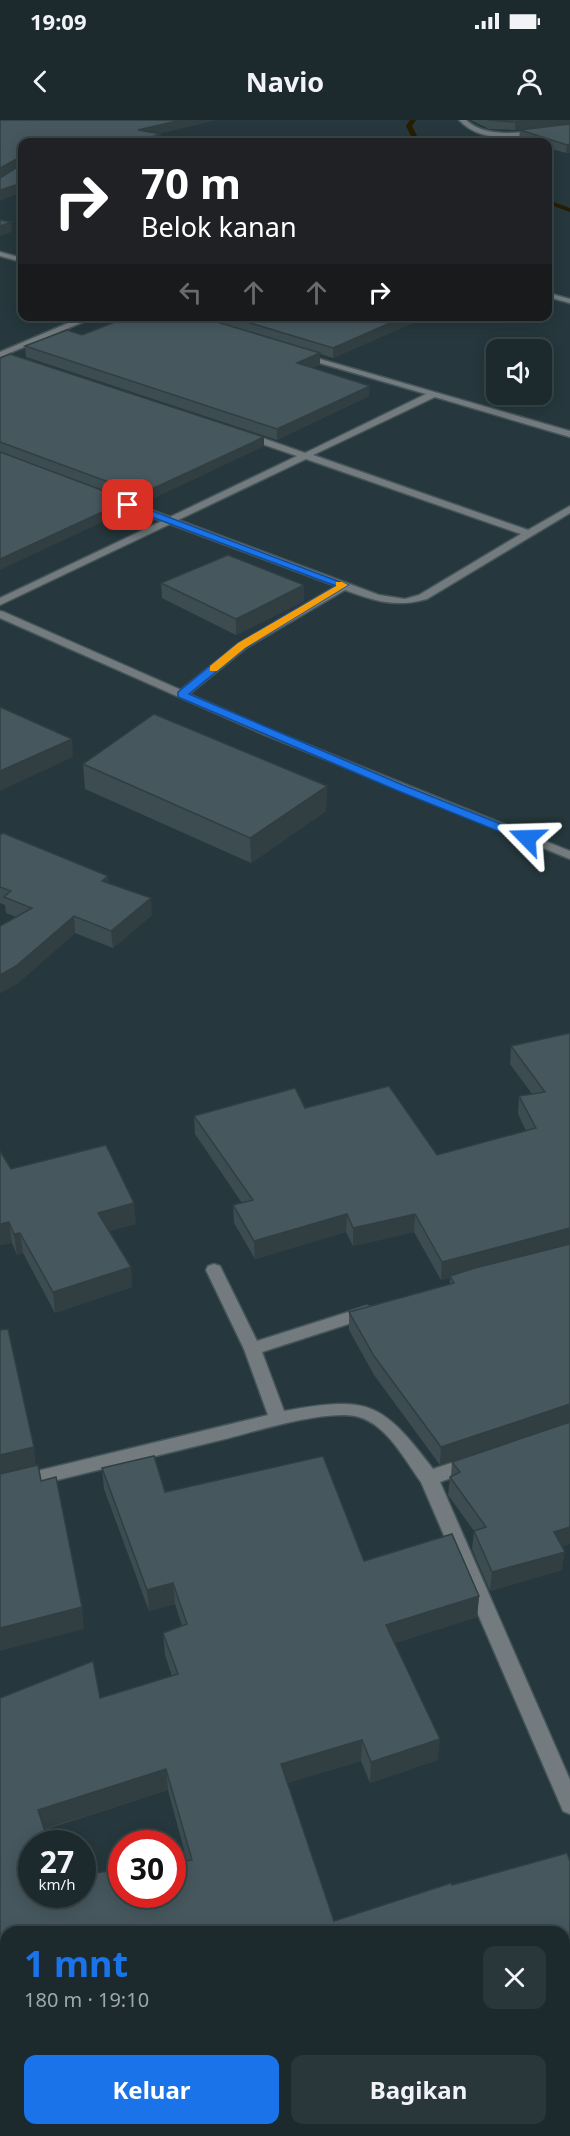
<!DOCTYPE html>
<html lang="id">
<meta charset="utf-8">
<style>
:root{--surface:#1c2a2e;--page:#29363a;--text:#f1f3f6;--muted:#a0a7aa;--line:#3a464a;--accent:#1a73e8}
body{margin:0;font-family:"Noto Sans",sans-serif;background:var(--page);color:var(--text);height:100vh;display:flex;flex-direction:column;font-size:22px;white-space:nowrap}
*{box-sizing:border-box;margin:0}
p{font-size:20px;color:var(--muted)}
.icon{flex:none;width:33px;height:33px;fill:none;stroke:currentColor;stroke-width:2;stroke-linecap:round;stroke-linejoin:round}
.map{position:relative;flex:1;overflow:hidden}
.panel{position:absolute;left:0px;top:1806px;width:570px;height:210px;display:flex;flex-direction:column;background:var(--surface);border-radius:18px 18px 0 0;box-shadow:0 3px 15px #0003,0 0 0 2px var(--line)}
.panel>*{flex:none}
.top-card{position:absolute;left:18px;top:18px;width:534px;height:183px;border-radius:12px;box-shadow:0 3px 15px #0003,0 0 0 2px var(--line);background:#202124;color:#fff;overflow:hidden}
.tools{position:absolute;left:486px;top:219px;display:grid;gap:12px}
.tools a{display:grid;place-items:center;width:66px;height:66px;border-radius:12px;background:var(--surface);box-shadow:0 3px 15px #0003,0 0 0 2px var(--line);font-size:30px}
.speed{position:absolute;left:18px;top:1710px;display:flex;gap:12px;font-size:30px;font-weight:700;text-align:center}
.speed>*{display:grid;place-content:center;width:78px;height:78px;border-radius:50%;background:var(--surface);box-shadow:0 3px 15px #0003,0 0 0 2px var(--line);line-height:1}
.speed small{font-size:15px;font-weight:400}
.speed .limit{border:9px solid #d22;background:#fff;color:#111}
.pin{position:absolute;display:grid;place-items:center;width:51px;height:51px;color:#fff;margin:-26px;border-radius:12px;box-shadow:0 3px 9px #0006}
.me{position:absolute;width:66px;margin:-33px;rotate:292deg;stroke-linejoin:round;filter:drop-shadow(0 0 4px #0008)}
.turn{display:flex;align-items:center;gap:21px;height:126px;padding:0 24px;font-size:27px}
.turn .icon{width:78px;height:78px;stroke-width:2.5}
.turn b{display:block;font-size:42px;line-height:51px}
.lanes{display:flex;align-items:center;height:57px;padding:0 24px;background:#0003;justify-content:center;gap:30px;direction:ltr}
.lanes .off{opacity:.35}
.round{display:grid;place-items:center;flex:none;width:63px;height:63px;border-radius:12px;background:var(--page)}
.head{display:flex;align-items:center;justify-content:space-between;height:102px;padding:0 24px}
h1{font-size:36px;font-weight:700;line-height:45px;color:var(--accent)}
.cta{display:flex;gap:12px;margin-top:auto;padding:12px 24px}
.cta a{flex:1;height:69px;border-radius:12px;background:var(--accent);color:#fff;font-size:24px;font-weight:700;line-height:69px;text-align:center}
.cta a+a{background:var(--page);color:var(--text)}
.status{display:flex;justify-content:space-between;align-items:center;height:42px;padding:0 30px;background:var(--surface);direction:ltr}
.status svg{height:16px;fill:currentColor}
header{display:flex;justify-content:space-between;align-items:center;height:78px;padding:0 24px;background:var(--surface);font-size:27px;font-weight:700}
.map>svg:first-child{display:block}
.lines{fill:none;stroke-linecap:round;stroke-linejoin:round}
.stream{fill:#261d03;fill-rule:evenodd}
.minor-casing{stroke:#44555a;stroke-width:3}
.minor{fill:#737b7e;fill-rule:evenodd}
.wall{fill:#3c4c51;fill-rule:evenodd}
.shaded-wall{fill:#313e42}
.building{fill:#46585e;stroke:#313e42;stroke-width:1.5;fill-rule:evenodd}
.route{fill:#1a73e8;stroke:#114b97;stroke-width:1.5}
.slow{fill:#f59e0b}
</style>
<div class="status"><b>19:09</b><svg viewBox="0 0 49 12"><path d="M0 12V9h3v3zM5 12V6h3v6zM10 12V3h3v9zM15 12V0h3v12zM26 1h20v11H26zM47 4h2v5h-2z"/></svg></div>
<header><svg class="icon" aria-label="back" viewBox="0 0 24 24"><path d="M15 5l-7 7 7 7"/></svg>Navio<svg class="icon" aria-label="person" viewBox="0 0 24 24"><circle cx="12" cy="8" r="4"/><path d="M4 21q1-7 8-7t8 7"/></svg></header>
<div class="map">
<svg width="570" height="2016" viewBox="0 0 570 2016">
<rect width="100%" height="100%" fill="#26383d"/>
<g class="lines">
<g class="stream">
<polygon points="410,0 416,0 412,6 420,22 414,22 406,6"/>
<polygon points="548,80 570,88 570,92 548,84"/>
</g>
<g class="minor-casing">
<g id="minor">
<path d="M459,0H466C491,23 537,9 570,6V10C534,14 486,29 459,0Z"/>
<polygon points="0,132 22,138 22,142 0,136"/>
<polygon points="548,173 570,179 570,183 548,177"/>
<polygon points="85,196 97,196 0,237 0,232"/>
<path d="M299,233L570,311V317L435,277L313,335L528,410L570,386V393L427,479C395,488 375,481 345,470L246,528L189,574L271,610L570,731V739L263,614L0,498V491L4,492L181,570L238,524L336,466L170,404L0,485V478L162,401L107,380V376H113L170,397L297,336L242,317V313H248L305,333L426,274L299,237ZM306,339L521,414L419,475L405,479L379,475L178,400Z"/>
<path d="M214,1144L220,1146L222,1150L257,1221L367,1186L373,1188L375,1192L373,1196L262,1232L284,1291C369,1276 381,1281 433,1349L469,1337L475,1339L478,1344L475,1349L440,1362L570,1660V1694L563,1691L560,1684L421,1362C405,1340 387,1305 359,1297C327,1288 254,1312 221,1320C147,1338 74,1356 0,1374V1360L268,1295L244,1229L206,1150L208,1146Z"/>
<polygon points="570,1947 570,1971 564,1973 564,1949"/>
<polygon points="349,2010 400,2010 397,2016 346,2016"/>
</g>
</g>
<use href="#minor" class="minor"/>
</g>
<g class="wall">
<polygon points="0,0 160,13 161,22 22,22 22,72 0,80"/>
<polygon points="471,0 570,0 570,33 566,33 548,28 548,22 531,22 519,19 520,10 570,4 515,10 489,9"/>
<polygon points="130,196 429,196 333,238 320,234 320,244 312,248 369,276 277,320 26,237 25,226 82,215"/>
<polygon points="0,238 264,317 264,326 141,384 0,332"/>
<polygon points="161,463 304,481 236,515 162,478"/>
<polygon points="83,644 327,666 326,691 251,743 85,669"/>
<polygon points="0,715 108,756 108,763 152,795 113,828 75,813 18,863 0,873 0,806 16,797 6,793 5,785 0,783"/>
<polygon points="570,913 440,1345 374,1255 349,1210 349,1192 450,1164 450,1158 441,1160 414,1112 353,1126 346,1112 255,1139 234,1103 233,1085 242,1083 195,1014 194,996 305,988 437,1035 526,1011 518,994 519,976 532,974 510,944 511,926"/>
<polygon points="0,1031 11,1049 136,1104 109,1111 131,1147 132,1167 55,1193 23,1133 17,1135 12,1123 0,1125"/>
<polygon points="452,1342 562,1427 562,1450 490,1471 472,1429 474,1411 448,1375 450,1357 451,1356"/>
<path d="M102,1348L165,1372L364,1441L479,1476L477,1497L395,1523L438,1640L370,1663L361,1641L287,1663L334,1801L452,1765L564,1812L6,2010H115L99,2016H0V1578H100L172,1556L165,1535L163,1513L182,1506L175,1484L149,1491L104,1369ZM168,1670L187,1741L32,1774L44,1710Z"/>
</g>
<g class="shaded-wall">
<polygon points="181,0 217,0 138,19 138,10"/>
<polygon points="532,0 570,0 570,4 515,10 515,2"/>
<polygon points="161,14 161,22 136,22"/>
<polygon points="570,24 570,33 566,33 567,25"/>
<polygon points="20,37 21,46 0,57 0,48"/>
<polygon points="22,63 22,72 0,80 0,70"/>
<polygon points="11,102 12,112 0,116 0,106"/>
<polygon points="406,196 429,196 333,238 333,228"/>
<polygon points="320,233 320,244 297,254 297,243"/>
<polygon points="370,266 369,276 277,320 277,309"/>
<polygon points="264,317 264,326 141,384 141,374"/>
<polygon points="128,380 128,390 0,450 0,439"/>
<polygon points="304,465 304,481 236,515 236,499"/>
<polygon points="72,619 73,637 0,671 0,651"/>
<polygon points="327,666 326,691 251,743 250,718"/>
<polygon points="108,756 109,773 102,761"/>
<polygon points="151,778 152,795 113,828 111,811"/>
<polygon points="74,796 75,813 18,863 0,873 0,855"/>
<polygon points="134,1083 136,1104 100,1113 98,1093"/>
<polygon points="347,1094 346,1112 255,1139 254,1121"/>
<polygon points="415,1094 414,1112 353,1126 353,1108"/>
<polygon points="9,1102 12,1123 0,1125 0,1104"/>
<polygon points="570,1108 570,1126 450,1156 450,1158 441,1160 442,1142"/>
<polygon points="20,1113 23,1133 17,1135 14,1114"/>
<polygon points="131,1147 132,1167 55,1193 53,1172"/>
<polygon points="570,1284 570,1302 440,1345 441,1327"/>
<polygon points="34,1327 36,1349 0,1358 0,1335"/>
<polygon points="570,1407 570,1424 552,1431 554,1412"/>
<polygon points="565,1432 562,1450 490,1471 492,1452"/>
<polygon points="173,1463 175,1484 149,1491 147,1470"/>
<polygon points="479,1476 477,1497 385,1526 386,1505"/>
<polygon points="82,1487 84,1509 0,1531 0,1508"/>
<polygon points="440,1619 438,1640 370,1663 371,1642"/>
<polygon points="362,1620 361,1641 281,1665 281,1644"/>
<polygon points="166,1649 168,1670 41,1710 38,1690"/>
<polygon points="570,1900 570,1919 564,1921 564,1902"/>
<polygon points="60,2010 115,2010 99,2016 57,2016 56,2011"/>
</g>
<g class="building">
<polygon points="0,0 181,0 138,10 161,14 136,22 22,22 22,38 20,37 0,48"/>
<polygon points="488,0 532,0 515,2"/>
<polygon points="570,4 570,24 567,25 520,10"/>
<polygon points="22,44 22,63 0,70 0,58"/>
<polygon points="0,100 11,102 0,106"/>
<polygon points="130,196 197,196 320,233 297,243 370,266 277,309 25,226 67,210 82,215"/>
<polygon points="227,196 406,196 333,228"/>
<polygon points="10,234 264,317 141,374 0,322 0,238"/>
<polygon points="0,332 128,380 0,439"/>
<polygon points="228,435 304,465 236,499 161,463"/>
<polygon points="0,587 72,619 0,651"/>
<polygon points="154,594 327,666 250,718 83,644"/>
<polygon points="3,713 108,756 102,761 151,778 111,811 74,796 16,846 0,855 0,806 32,788 4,777 11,771 0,767 0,715"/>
<polygon points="570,913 570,1108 442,1142 415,1094 353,1108 347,1094 254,1121 233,1085 253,1080 194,996 295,968 305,988 389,966 437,1035 536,1008 519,976 545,972 511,926"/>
<polygon points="106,1025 134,1083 98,1093 131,1147 53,1172 20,1113 14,1114 9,1102 0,1104 0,1031 11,1049"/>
<polygon points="570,1124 570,1284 441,1327 374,1236 349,1192 454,1163 450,1156 475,1148"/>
<polygon points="8,1209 34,1327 0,1335 0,1210"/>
<polygon points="570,1302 570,1407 554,1412 565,1432 492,1452 474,1411 486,1407 450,1357 460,1352 452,1342"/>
<path d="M154,1336L165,1372L323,1336L364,1441L452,1414L479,1476L386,1505L440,1619L371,1642L362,1620L281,1644L334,1801L451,1763L452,1765L567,1733L570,1741V1900L564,1902V1812H6V2010H60L56,2011L57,2016H0V1578L93,1541L100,1578L178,1554L163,1513L187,1504L173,1463L147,1470L102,1348ZM166,1649L192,1740L172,1743V1774H122V1749L82,1755V1774H32V1724H49L38,1690Z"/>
<polygon points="38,1345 41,1361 56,1357 82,1487 0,1508 0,1354"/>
</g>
<polygon class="route" points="125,383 131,383 348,465 245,528 189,574 403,665 531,716 531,721 523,721 396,670 178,577 178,572 238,523 336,466 125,387"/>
<polygon class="slow" points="336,462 342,462 348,465 245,528 217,551 210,551 210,546 238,523 336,466"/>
</svg>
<div class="tools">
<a><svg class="icon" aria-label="sound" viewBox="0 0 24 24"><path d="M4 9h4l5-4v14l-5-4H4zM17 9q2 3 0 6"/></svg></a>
</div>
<div class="speed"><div>27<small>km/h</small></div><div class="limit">30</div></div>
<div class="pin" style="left:128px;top:385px;background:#d93025"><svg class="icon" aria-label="arrive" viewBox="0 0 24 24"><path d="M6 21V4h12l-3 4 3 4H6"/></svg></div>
<svg class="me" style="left:527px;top:718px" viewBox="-20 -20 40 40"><path d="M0-17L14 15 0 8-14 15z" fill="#1a73e8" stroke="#fff" stroke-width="4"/></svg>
<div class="top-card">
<div class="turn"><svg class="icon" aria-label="right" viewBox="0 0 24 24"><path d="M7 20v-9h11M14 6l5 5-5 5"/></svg><div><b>70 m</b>Belok kanan</div></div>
<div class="lanes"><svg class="icon off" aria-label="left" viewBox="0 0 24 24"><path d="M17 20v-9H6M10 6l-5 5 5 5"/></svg><svg class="icon off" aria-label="ahead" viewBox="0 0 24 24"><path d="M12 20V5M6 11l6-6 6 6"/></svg><svg class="icon off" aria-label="ahead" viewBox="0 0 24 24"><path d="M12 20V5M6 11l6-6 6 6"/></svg><svg class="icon" aria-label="right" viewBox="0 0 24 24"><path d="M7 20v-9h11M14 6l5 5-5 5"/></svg></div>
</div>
<section class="panel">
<div class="head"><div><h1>1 mnt</h1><p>180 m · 19:10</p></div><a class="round"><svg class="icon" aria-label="close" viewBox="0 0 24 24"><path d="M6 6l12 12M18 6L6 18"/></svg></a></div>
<div class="cta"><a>Keluar</a><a>Bagikan</a></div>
</section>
</div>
